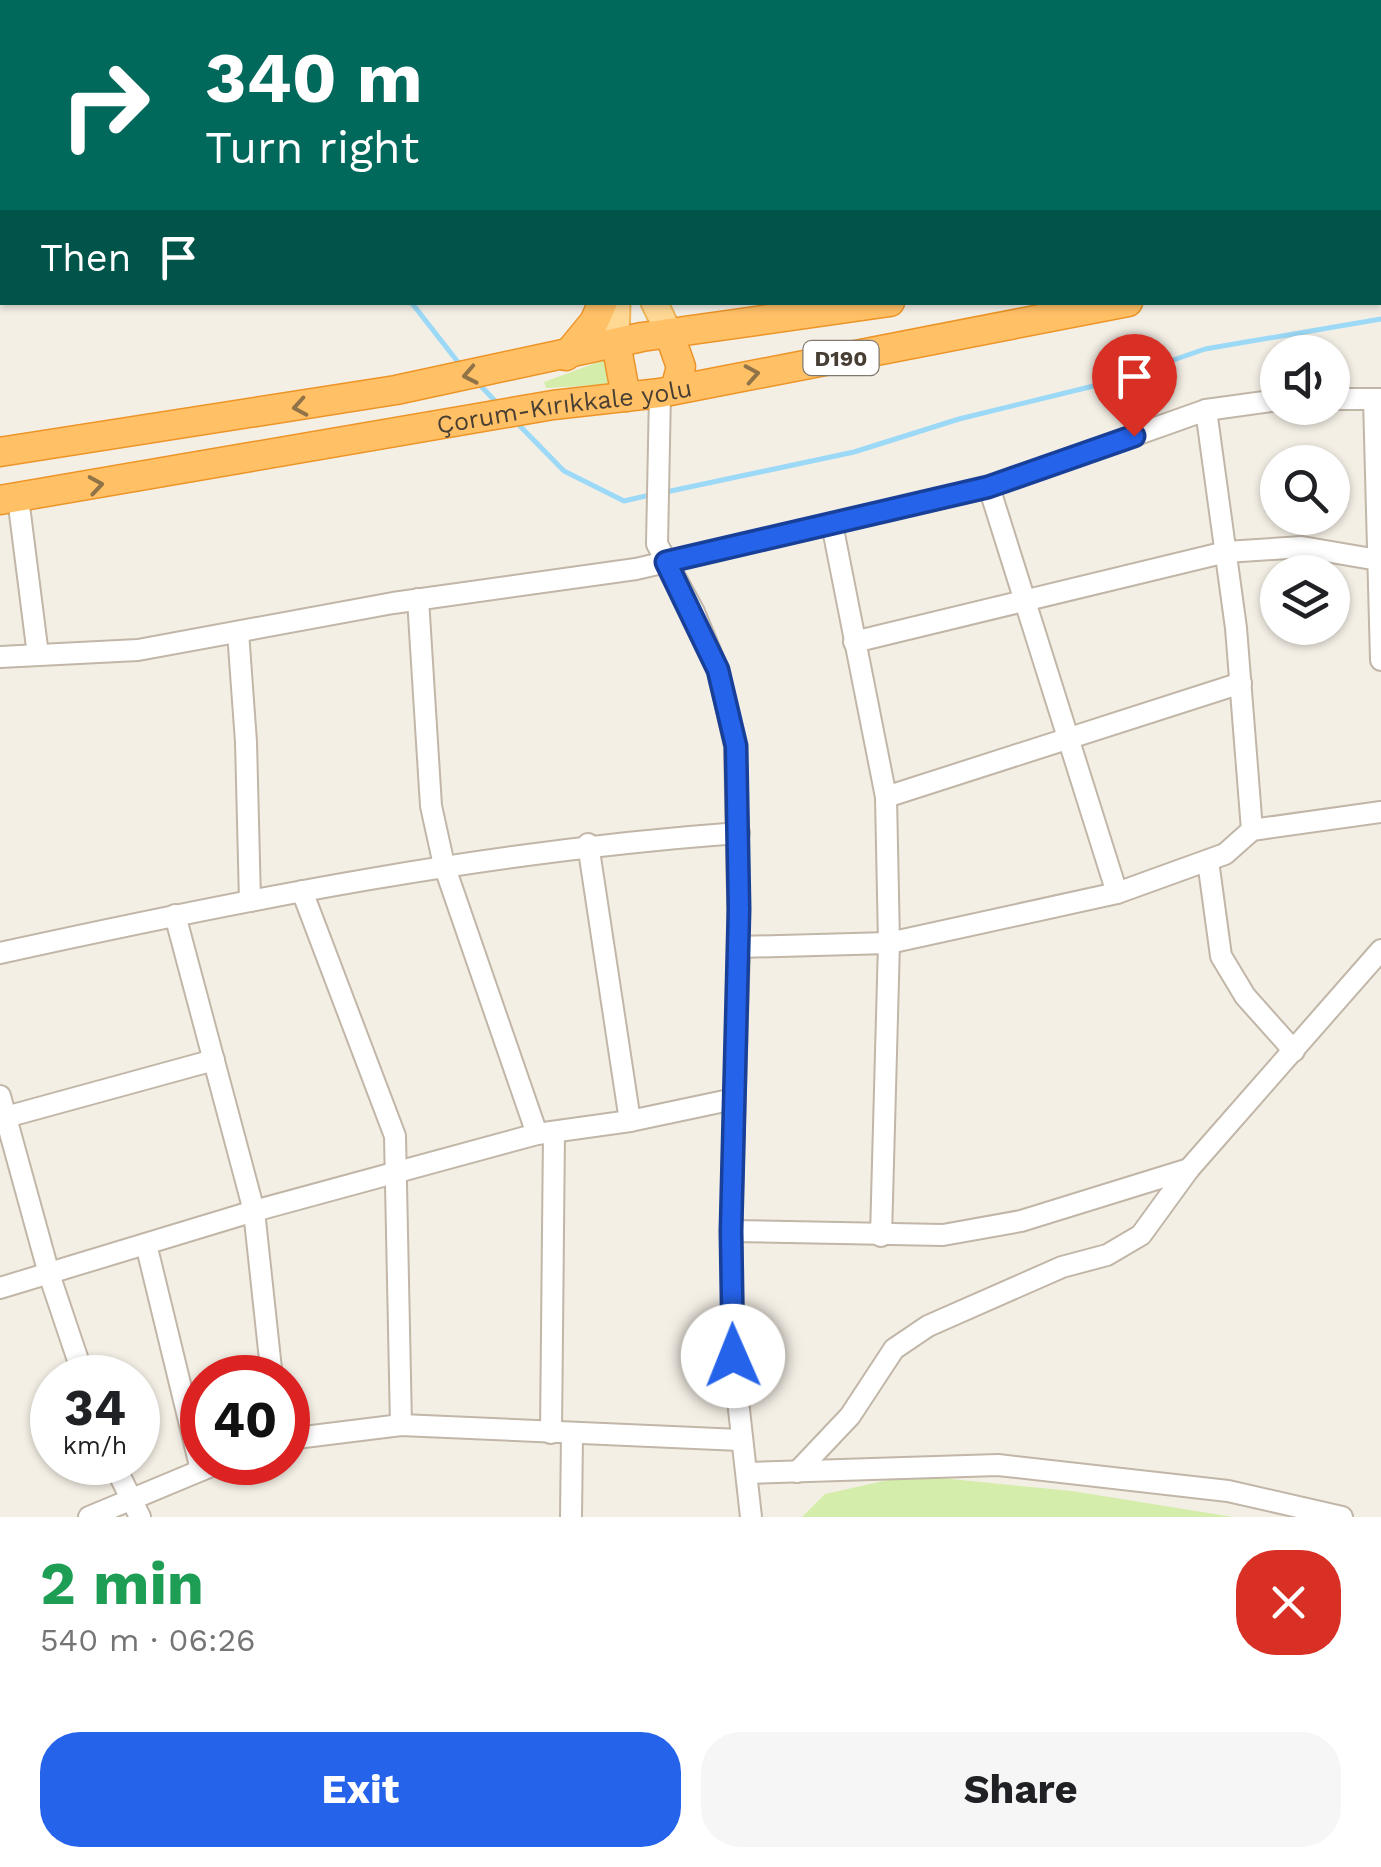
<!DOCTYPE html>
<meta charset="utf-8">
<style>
:root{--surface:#fff;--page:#f6f6f6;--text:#202124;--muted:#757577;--accent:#2563eb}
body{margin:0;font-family:"Work Sans",sans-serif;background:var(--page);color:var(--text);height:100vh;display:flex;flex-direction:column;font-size:38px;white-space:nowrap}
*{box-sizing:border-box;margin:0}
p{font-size:32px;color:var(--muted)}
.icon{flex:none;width:55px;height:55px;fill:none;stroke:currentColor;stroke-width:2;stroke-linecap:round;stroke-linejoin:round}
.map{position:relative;height:1517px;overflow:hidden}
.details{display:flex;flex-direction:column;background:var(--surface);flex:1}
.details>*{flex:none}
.hud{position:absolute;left:0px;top:0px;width:1382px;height:305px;box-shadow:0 2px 8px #0004;background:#00695c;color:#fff;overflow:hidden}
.controls{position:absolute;left:1260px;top:335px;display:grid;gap:20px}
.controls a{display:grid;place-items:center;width:90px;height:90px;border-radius:50%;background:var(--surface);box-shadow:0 2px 8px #0004;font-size:50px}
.speed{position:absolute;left:30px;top:1355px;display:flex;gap:20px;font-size:50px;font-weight:700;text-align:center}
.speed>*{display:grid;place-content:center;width:130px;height:130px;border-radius:50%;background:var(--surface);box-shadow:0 2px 8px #0004;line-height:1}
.speed small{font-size:25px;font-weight:400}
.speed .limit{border:15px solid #d22;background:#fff;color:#111}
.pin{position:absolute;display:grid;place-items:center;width:85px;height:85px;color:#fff;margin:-102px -42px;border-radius:50% 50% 50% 0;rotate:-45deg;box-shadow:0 0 10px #0007}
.pin .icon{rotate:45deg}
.me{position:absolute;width:110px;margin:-55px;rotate:359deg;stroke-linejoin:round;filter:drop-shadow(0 0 8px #0008)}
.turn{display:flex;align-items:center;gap:35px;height:210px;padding:0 40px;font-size:45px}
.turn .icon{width:130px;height:130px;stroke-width:2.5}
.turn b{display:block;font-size:70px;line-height:85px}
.then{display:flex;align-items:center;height:95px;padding:0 40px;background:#0003;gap:20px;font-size:38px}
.round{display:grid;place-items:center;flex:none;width:105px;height:105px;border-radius:40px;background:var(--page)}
.summary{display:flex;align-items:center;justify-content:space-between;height:170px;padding:0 40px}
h1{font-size:60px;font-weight:700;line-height:75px;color:#1e9e55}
.cta{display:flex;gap:20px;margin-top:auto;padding:20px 40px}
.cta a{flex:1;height:115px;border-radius:40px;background:var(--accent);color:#fff;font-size:40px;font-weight:700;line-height:115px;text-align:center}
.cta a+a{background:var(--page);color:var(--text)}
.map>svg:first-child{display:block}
.green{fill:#d4edaa}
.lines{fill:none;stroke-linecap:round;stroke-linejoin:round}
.stream{stroke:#9cd9f7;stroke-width:5}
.minor-casing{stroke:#c1b6a7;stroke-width:24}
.major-casing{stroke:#efb659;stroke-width:29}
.highway-casing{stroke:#ed9427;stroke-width:31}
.minor{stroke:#fff;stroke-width:20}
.major{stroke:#ffd894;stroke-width:25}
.highway{stroke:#ffc066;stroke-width:28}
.oneway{stroke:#917348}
.route-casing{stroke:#184099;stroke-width:25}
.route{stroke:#2563eb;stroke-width:18}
.labels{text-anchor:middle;stroke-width:8;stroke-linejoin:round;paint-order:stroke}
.shield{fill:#fff;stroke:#7f7971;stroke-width:2.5}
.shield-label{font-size:22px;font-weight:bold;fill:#483f34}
.street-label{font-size:25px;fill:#483f34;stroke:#fff}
</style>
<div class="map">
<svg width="1381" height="1517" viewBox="0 0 1381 1517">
<rect width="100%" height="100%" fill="#f4efe5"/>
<g class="green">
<polygon points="607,359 612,384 546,388 544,382"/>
<polygon points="911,1475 1072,1491 1233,1517 802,1517 825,1494"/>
</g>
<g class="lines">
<g class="stream">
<polyline points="0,183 2,181"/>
<polyline points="411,302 461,366"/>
<polyline points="476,381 500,406"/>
<polyline points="515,421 564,471 624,501 650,495"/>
<polyline points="666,492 854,452 959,419 1110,382 1205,349 1381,319"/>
</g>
<g class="minor-casing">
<g id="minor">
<polyline points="768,0 769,2"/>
<polyline points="404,2 406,0"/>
<polyline points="848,2 849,0"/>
<polyline points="1126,2 1129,0"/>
<polyline points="0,276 2,276"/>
<polyline points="660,393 657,544 694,612 718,670 735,746 739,947 731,1231 733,1356 751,1517"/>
<polyline points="1332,399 1381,399"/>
<polyline points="1374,399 1381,660"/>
<polyline points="1206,410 1236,628 1252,830"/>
<polyline points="989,487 1117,893"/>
<polyline points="18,498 38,655"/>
<polyline points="832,524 886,797 889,943 881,1236"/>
<polyline points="418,599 431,806 444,865 537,1134"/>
<polyline points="238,632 246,742 250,901"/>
<polyline points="854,642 1226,552 1302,547 1378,560"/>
<polyline points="0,657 138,650 393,603 636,569 989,487 1206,410 1278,400"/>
<polyline points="886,797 1241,683"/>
<polyline points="588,844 630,1121"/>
<polyline points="1208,861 1221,956 1245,996 1294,1051"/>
<polyline points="302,891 395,1136 401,1425"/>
<polyline points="175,915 254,1211 272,1378"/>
<polyline points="739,947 889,943 1117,893 1225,854 1252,830 1381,812"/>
<path d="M0,953C246,899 488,851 739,833"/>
<polyline points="0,1096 49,1274 84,1378"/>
<polyline points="6,1117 214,1060"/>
<polyline points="731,1231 943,1235 1021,1221 1189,1169"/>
<polyline points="146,1244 201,1470"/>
<polyline points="0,1288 254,1211 537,1134 630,1121 734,1099"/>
<polyline points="551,1433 554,1132"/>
<polyline points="288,1439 401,1425 740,1440"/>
<polyline points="113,1462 140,1517"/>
<polyline points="797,1472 850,1416 894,1349 928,1326 1062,1267 1107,1255 1141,1235 1189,1169 1381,950"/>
<polyline points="748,1473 998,1465 1228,1491 1342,1517"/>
<polyline points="89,1517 221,1462"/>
<polyline points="571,1517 572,1434"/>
</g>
</g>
<g class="major-casing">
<g id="major">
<polyline points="621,0 621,2"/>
<polyline points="654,302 669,333"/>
<polyline points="616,343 617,302"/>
</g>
</g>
<g class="highway-casing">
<g id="highway">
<polyline points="1380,207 1381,207"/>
<polyline points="1380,248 1381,248"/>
<polyline points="669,333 681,367 675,389"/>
<polyline points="616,343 626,397"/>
<polyline points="566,356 594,322 603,302"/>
<polyline points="0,452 396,390 642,337 890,302"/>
<path id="s1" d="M0,500L553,405L660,393L1128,302"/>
</g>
</g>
<use href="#minor" class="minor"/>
<use href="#major" class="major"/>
<use href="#highway" class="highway"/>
</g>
<defs><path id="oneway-chevron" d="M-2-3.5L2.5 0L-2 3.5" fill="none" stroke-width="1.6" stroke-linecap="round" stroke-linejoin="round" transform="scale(2.5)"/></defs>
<g class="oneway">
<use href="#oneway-chevron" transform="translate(752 374) rotate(-10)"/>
<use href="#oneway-chevron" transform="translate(470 375) rotate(169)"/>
<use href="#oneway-chevron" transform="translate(300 407) rotate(170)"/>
<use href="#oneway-chevron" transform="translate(96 485) rotate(-9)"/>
</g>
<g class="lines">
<g class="route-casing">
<polyline id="route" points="733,1356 731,1231 739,909 736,746 718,670 666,562 988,487 1134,436"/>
</g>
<use href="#route" class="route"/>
</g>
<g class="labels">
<rect class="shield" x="803.5" y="341" width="75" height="34" rx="8"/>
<g class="shield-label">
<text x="841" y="366">D190</text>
</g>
<g class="street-label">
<text dy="9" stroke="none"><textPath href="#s1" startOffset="572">Çorum-Kırıkkale yolu</textPath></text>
</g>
</g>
</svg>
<div class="controls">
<a><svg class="icon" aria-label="sound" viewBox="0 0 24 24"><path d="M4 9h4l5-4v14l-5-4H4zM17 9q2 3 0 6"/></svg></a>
<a><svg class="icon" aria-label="search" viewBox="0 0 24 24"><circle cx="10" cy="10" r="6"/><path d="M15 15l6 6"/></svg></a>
<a><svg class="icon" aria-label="layers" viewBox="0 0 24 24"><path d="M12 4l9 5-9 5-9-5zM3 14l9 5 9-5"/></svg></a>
</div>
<div class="speed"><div>34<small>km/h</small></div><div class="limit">40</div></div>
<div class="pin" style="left:1134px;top:436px;background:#d93025"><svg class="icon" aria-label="arrive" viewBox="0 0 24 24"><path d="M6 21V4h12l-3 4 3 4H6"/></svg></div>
<svg class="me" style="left:733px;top:1356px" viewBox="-20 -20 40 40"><circle r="19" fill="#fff"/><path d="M0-13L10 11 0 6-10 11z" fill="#2563eb"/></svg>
<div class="hud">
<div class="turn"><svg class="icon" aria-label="right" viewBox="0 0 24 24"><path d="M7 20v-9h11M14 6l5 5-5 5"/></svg><div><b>340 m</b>Turn right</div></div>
<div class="then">Then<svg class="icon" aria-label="arrive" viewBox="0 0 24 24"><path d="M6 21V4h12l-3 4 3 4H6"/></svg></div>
</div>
</div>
<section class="details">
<div class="summary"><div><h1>2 min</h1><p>540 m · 06:26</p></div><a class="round" style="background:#d93025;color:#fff"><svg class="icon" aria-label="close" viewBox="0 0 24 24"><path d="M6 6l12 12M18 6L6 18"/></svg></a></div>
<div class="cta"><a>Exit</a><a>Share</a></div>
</section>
